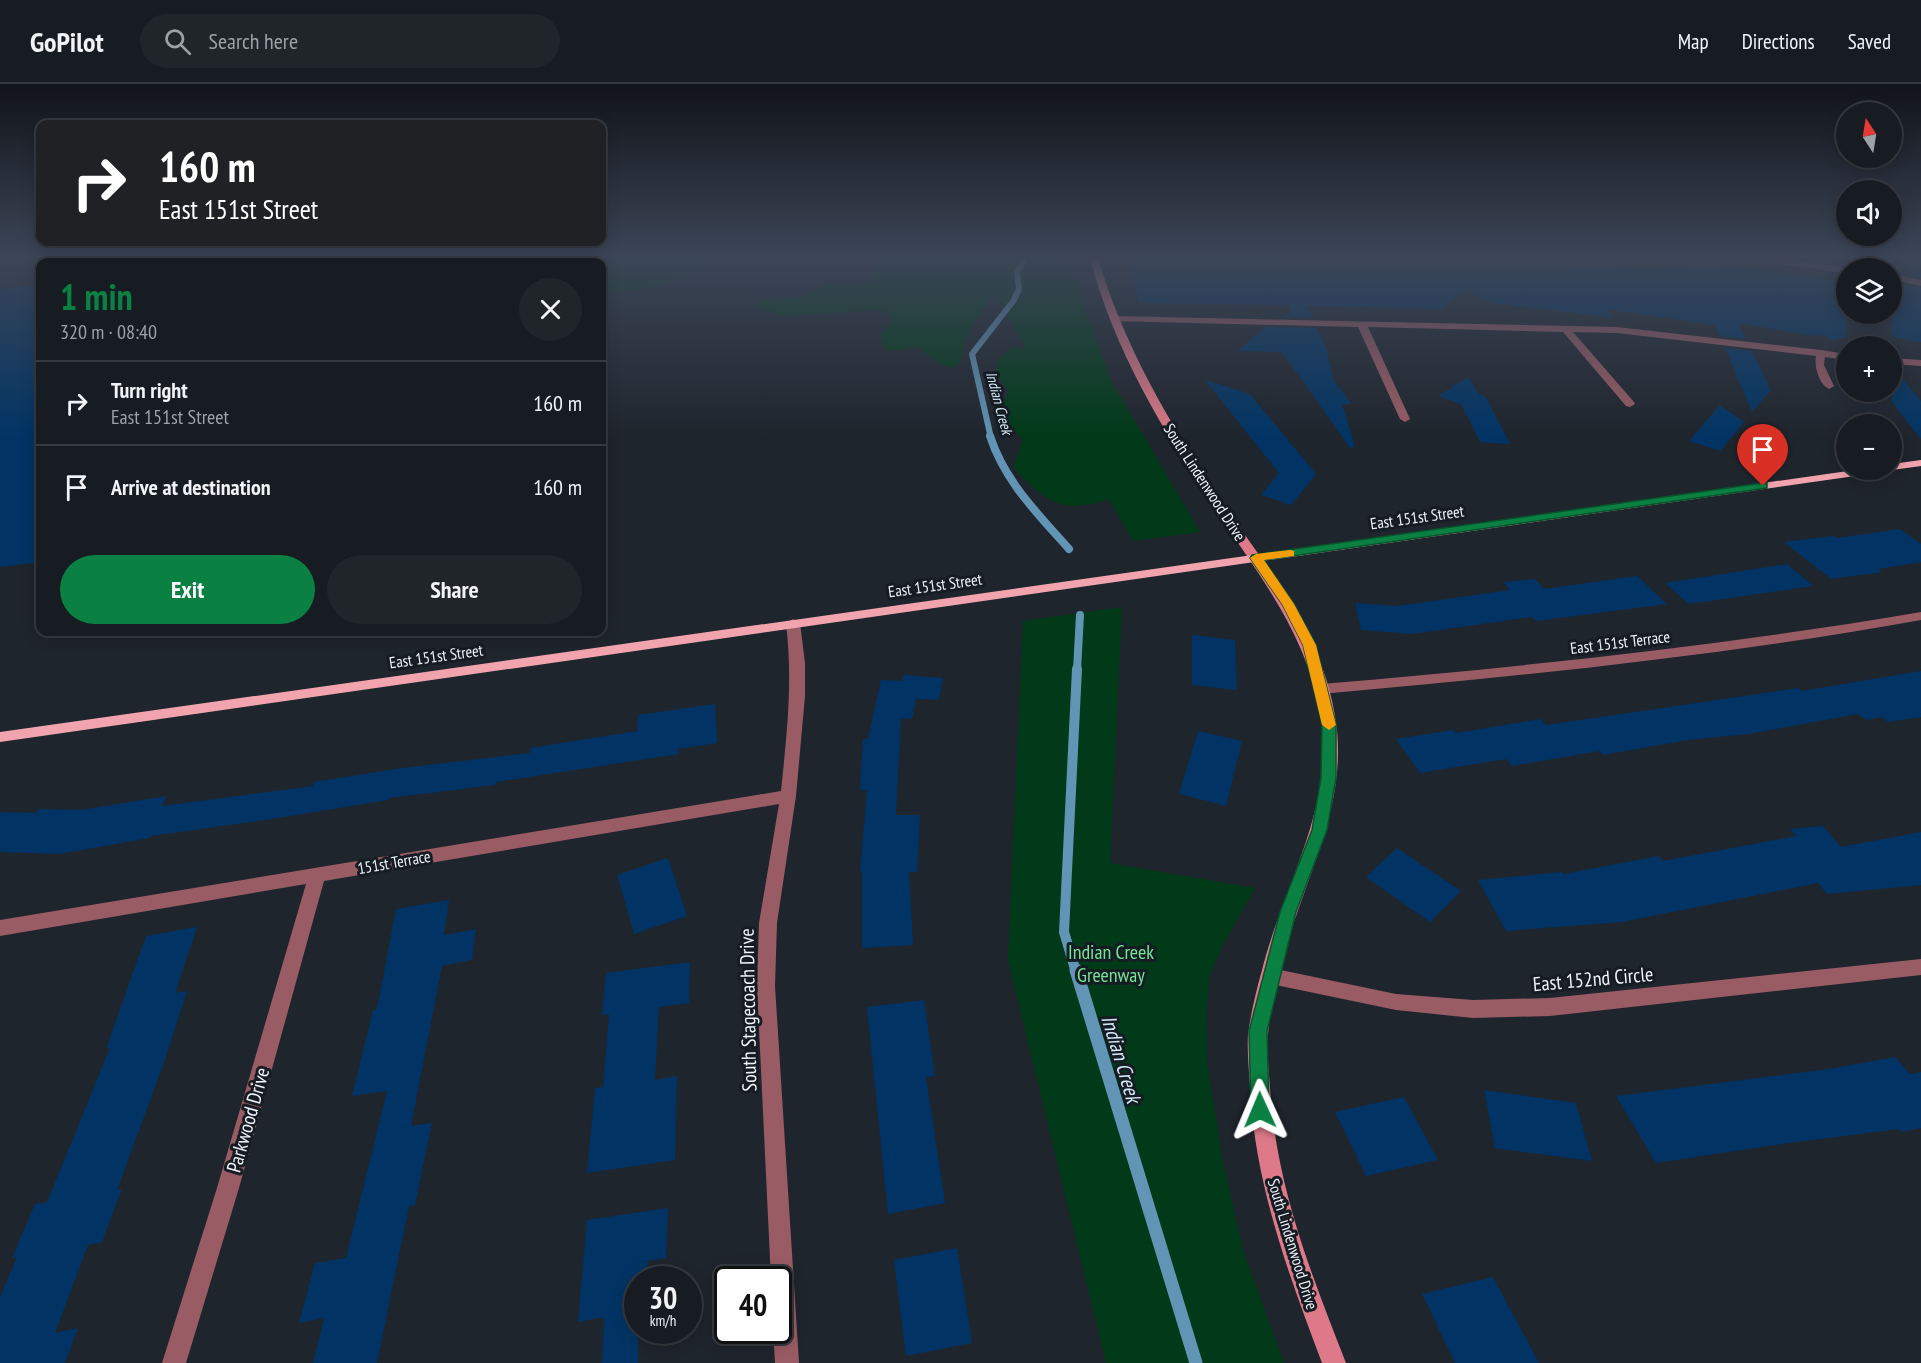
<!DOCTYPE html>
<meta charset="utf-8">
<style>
:root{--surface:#171c22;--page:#20252a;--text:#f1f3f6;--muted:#9ea1a5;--line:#363a40;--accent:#0b8043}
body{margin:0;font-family:"PT Sans Narrow",sans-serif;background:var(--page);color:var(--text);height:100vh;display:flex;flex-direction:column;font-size:22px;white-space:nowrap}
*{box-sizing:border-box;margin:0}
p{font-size:20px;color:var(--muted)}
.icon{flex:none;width:33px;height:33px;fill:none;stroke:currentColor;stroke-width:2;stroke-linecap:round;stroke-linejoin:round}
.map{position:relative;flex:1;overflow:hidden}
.drawer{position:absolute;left:36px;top:174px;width:570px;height:378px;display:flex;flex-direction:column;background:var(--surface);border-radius:12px;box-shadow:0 3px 15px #0003,0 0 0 2px var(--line)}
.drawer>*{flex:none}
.top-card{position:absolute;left:36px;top:36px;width:570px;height:126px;border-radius:12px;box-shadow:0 3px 15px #0003,0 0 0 2px var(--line);background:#202124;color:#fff;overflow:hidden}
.needle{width:39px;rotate:348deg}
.buttons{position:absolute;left:1836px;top:18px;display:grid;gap:12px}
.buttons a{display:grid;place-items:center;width:66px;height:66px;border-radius:50%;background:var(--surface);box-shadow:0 3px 15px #0003,0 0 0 2px var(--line);font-size:30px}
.speed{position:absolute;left:624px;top:1182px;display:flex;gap:12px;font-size:30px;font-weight:700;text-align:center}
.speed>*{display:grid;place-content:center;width:78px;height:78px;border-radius:50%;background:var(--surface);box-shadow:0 3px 15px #0003,0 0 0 2px var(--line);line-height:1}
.speed small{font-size:15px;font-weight:400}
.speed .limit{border:3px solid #111;border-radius:9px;background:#fff;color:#111}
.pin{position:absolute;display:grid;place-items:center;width:51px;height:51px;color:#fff;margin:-62px -26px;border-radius:50% 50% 50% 0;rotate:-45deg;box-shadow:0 0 6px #0007}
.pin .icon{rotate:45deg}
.me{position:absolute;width:66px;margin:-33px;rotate:359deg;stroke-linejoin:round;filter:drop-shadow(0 0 4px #0008)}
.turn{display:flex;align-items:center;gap:21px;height:126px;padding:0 24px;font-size:27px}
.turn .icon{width:78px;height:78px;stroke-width:2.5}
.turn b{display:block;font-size:42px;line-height:51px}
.round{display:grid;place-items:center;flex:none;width:63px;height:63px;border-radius:32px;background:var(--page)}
.head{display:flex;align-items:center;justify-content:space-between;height:102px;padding:0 24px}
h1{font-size:36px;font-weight:600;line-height:45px;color:var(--accent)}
.action{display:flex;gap:12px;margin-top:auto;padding:12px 24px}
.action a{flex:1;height:69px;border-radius:36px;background:var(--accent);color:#fff;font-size:24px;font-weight:600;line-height:69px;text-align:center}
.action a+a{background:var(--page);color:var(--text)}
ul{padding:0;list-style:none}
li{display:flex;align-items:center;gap:18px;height:84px;padding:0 24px;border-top:2px solid var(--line)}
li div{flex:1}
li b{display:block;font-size:22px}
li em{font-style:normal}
header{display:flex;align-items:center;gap:36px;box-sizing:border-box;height:84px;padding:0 30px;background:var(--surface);border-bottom:2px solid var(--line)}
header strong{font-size:28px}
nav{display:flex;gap:33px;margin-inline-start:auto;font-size:21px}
.search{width:420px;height:54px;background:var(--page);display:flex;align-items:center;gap:15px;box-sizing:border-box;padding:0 21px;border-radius:33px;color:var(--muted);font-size:22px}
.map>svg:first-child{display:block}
.green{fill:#003a18}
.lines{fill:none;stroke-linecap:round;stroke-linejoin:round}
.stream-far3{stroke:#6194b5;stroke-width:6}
.stream-far2{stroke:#6194b5;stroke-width:8}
.stream-far1{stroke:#6194b5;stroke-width:10}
.stream{stroke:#6194b5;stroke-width:13}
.building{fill:#013464}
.street{fill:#9a5c64;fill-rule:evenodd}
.secondary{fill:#dd7988;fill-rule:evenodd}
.primary{fill:#f2a4ae;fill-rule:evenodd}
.route{fill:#0b8043;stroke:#07532c;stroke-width:1.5}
.slow{fill:#f59e0b}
.labels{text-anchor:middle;stroke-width:6;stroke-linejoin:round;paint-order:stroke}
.far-water-label{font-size:15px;font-style:italic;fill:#d3e8f7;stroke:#161c23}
.street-label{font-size:16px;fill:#f0f4fa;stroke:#161c23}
.near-park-label{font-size:20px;fill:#74e596;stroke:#161c23}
.near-street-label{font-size:20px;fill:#f0f4fa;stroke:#161c23}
.near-water-label{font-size:21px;font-style:italic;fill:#d3e8f7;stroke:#161c23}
</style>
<header>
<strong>GoPilot</strong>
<div class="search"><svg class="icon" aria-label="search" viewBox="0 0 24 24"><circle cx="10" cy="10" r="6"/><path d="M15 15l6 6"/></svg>Search here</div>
<nav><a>Map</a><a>Directions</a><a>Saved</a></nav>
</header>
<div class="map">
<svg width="1921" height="1279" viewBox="0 0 1921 1279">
<rect width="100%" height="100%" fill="#1f252d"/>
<g class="green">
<path d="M519,174H716C687,201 639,207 602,208V178H518Z"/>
<path d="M880,174H1069L1084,224L1112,298L1200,448L1133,457L1109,415C1062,431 1045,418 1013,383L1023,356L1001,329L1008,306L996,289L998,275L1013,263L1026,265L995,208C985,221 968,246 964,261C962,267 963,279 956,282C944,287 927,270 919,263L888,267L882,261L881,251L890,240L891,231L880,226L784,232L761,226L758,221L760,217C773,214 786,216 798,214C808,212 817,203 828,201C843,199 862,204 874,195L875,176Z"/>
<polygon points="1122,523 1110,779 1255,804 1222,863 1210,891 1206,928 1207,977 1222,1073 1243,1166 1284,1279 1106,1279 1008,876 1023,537"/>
</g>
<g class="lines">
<polyline class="stream-far3" points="991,354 972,270 1014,216 1019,205 1017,188 1025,174"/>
<g class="stream-far2">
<path d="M990,352C1005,398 1038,430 1069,465"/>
<polyline points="1077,586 1080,531"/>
</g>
<polyline class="stream-far1" points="1076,888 1064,848 1077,585"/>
<polyline class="stream" points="1076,886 1196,1279"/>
</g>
<g class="building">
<polygon points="1130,174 1278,174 1304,178 1359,180 1393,175 1445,176 1447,178 1520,178 1653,185 1705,182 1758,185 1846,199 1846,254 1833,256 1825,251 1814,252 1739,239 1746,255 1720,252 1715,241 1605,225 1615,234 1492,219 1475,212 1469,204 1442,225 1308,222 1313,234 1278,233 1290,230 1289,221 1138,219"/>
<polygon points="1912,174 1921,174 1921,194 1902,190"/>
<polygon points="1897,199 1921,204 1921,258 1892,253 1892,208"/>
<polygon points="40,201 40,478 0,483 0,205"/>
<polygon points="1266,243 1317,244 1327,267 1334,297 1352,320 1342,320 1355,362 1351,365 1282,268 1237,267"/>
<polygon points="1725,264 1752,267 1771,306 1752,328"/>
<polygon points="1892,282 1921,317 1921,355 1892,318"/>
<polygon points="1468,293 1479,310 1486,313 1510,360 1480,358 1462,321 1438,312 1453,303 1451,300 1455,301"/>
<polygon points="1205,296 1250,310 1316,390 1291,421 1261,411 1279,389"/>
<polygon points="1720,321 1744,338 1720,367 1689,357"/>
<polygon points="1900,445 1921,460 1921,478 1878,485 1882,488 1831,495 1784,458 1833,452 1837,454"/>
<polygon points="1787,480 1813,502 1689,520 1665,499"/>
<polygon points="1637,492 1667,520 1536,537 1532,533 1412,550 1361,546 1355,519 1398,522 1510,506 1503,498 1535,495 1544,505"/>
<polygon points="1192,551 1235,556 1237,606 1192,601"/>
<polygon points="1921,587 1921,633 1888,638 1882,633 1866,636 1858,630 1748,650 1688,656 1603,671 1600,667 1512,682 1506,675 1420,689 1396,655 1453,646 1456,649 1541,635 1546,641 1798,604 1802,607"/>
<polygon points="904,591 943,594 939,616 916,615 912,635 901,634 896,731 920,731 917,788 909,788 913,861 862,864 862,787 860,787 867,706 860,706 863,655 868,655 881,596 902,597"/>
<polygon points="715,620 717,659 678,665 679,670 496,698 495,701 389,714 388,716 272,735 151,752 150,754 59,770 0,768 0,728 36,729 39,725 81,726 166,712 162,722 313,702 314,698 402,684 530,669 530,664 637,647 638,631"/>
<polygon points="1198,647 1242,657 1226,722 1179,710"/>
<polygon points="1823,742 1841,763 1921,748 1921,801 1827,810 1818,799 1622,838 1506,847 1478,796 1562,788 1563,790 1659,772 1663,777 1796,752 1790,745"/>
<polygon points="1397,764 1461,807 1430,838 1366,793"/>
<polygon points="668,774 687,832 634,850 617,791"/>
<polygon points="449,816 444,851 476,845 472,876 442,882 411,1042 432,1039 415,1121 409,1122 377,1279 313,1279 324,1234 299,1239 315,1179 346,1174 387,1007 352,1012 373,926 377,925 396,825"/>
<polygon points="197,843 175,909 187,907 165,976 117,1106 122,1105 102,1158 88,1161 55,1249 78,1244 65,1279 0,1279 0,1213 17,1173 12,1174 35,1120 47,1118 110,964 106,965 146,852"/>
<polygon points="690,878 689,919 659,923 655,996 677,992 675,1076 587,1089 595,1004 603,1003 609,930 602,931 606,889"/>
<polygon points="924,916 935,992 926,993 945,1119 888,1130 867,923"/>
<polygon points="1895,973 1910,990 1921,988 1921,1044 1902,1048 1899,1045 1775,1061 1656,1079 1616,1012 1829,985"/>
<polygon points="1484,1006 1576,1019 1592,1077 1495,1064"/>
<polygon points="1404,1013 1438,1076 1366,1092 1335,1028"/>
<polygon points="668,1124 666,1174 648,1177 647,1196 638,1196 638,1279 602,1279 604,1233 578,1238 587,1136"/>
<polygon points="957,1164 972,1259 906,1272 894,1176"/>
<polygon points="1493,1193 1539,1279 1455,1279 1422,1210"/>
</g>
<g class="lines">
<g class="street">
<polygon points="1753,174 1775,174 1849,184 1846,184 1846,189 1757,177"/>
<polygon points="1892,190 1921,196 1921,202 1892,195"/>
<path d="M1115,232L1617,243L1821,266L1846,270V276L1825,273L1824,281L1834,302L1829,305C1819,300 1814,283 1816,272L1617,249L1573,248L1634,318L1635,320L1630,323L1626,322L1563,248L1368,243L1410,335L1405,338L1400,335L1358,243L1112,237L1110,235Z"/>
<polygon points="1892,274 1921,276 1921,282 1892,280"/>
<path d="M1921,528V536C1722,572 1522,592 1321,610L1314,605L1321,600C1522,583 1722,562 1921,528Z"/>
<path d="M793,535L800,539L805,579V612L796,712L777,839L775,902L799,1279H775L773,1246H778V1196H771L757,902L759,839L779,720L324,797L239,1104L186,1279H162L217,1104L306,800L0,852V836L781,707C787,648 793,599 786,539Z"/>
<polygon points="1921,875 1921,891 1550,932 1473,934 1396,926 1271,900 1264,898 1262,892 1264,886 1271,884 1396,910 1473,916 1550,914"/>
</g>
<path class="secondary" d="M1090,174H1098C1124,262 1168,337 1219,413C1266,484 1324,550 1336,638C1348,723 1304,795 1283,874C1277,899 1270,925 1268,950C1266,968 1269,986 1270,1004C1276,1101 1311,1190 1346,1279H1322C1288,1189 1255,1100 1250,1004C1249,986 1247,968 1248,950C1251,929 1256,907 1262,886C1283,802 1335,723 1321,633C1307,549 1259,492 1214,423C1162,345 1114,266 1090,174Z"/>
<g class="primary">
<polygon points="1921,376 1921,382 1892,386 1888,386 1892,386 1892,380"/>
<polygon points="1855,386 1882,386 1876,389 0,658 0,648"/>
</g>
</g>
<linearGradient id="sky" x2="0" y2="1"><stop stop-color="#111419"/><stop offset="0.49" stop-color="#3c4657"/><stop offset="1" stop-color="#3c4657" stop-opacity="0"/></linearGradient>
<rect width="1921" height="353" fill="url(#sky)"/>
<polygon class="route" points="1763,399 1767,399 1767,404 1264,476 1294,520 1316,561 1336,640 1336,694 1327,746 1296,828 1267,947 1269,1026 1266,1033 1260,1035 1253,1033 1251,1026 1249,947 1280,828 1312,746 1321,694 1322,640 1303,561 1282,520 1250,474 1252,471"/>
<polygon class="slow" points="1290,466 1294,467 1294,472 1264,476 1294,520 1316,561 1336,641 1329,646 1322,641 1303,561 1282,520 1250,474 1256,470"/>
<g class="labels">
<g class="far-water-label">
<text transform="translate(999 319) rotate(75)" y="5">Indian Creek</text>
</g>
<g class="street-label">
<text transform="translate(1205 398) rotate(57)" y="6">South Lindenwood Drive</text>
<text transform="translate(1417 433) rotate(-8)" y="6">East 151st Street</text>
<text transform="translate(935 501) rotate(-8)" y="6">East 151st Street</text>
<text transform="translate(1620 558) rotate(-7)" y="6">East 151st Terrace</text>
<text transform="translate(436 572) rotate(-8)" y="6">East 151st Street</text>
<text transform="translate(394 778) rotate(-10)" y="6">151st Terrace</text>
<text transform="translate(1293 1160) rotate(73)" y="6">South Lindenwood Drive</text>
</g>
<g class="near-park-label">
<text x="1111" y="875">Indian Creek<tspan x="1111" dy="23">Greenway</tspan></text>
</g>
<g class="near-street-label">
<text transform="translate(1593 895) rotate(-5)" y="7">East 152nd Circle</text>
<text transform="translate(748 926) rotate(-91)" y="7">South Stagecoach Drive</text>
<text transform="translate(248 1036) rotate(-74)" y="7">Parkwood Drive</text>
</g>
<g class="near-water-label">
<text transform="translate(1121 975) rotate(73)" y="7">Indian Creek</text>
</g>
</g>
</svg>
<div class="buttons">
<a><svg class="needle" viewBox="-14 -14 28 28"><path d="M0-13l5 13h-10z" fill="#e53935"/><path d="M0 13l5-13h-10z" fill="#9ea1a5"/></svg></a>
<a><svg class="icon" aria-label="sound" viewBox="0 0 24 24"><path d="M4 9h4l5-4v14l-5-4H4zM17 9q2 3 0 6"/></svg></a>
<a><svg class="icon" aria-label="layers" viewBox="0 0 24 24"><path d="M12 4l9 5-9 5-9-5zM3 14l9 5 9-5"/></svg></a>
<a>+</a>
<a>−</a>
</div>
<div class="speed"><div>30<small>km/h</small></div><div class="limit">40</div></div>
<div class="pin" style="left:1763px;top:402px;background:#d93025"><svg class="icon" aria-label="arrive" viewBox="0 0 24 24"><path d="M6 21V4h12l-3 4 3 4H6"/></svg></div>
<svg class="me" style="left:1260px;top:1026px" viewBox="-20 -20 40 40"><path d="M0-17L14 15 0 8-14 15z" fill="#0b8043" stroke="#fff" stroke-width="4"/></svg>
<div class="top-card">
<div class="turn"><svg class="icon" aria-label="right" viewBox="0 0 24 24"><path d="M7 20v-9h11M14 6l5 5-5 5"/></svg><div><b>160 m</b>East 151st Street</div></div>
</div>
<section class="drawer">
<div class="head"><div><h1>1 min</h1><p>320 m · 08:40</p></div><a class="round"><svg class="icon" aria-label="close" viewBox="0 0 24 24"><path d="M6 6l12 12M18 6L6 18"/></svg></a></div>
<ul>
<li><svg class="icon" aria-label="right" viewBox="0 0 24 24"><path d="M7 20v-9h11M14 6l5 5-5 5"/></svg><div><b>Turn right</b><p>East 151st Street</p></div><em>160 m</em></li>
<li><svg class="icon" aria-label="arrive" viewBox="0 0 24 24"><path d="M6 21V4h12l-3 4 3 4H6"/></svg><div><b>Arrive at destination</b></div><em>160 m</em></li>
</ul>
<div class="action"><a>Exit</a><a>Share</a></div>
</section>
</div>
